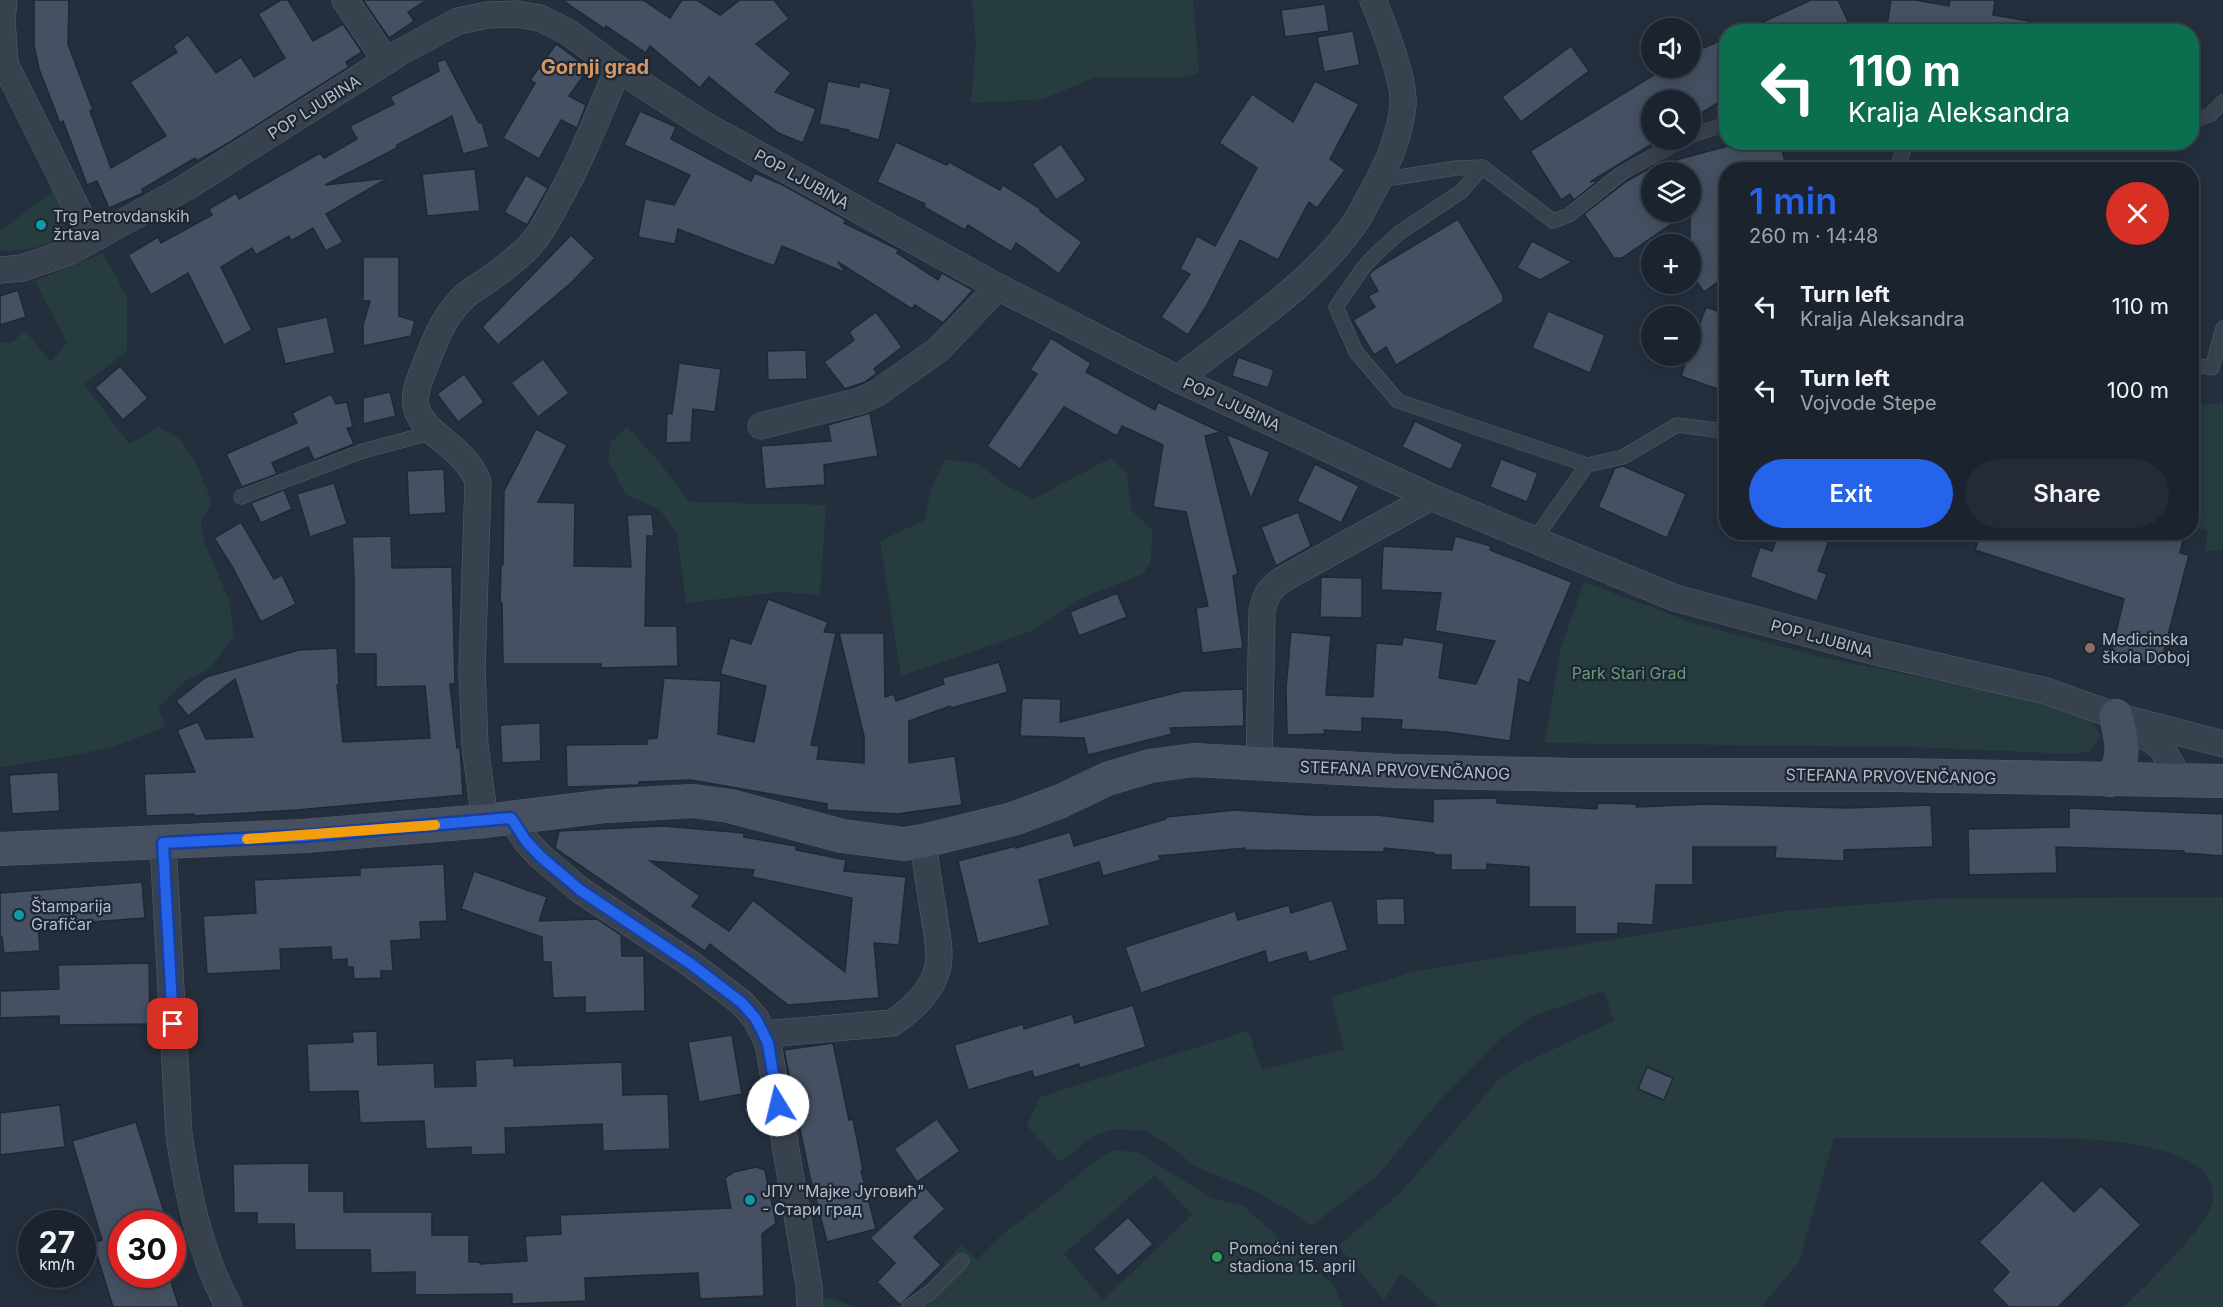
<!DOCTYPE html>
<meta charset="utf-8">
<style>
:root{--surface:#1b232e;--page:#242b36;--text:#f1f3f6;--muted:#a0a4aa;--line:#39404a;--accent:#2563eb}
body{margin:0;font-family:Inter,sans-serif;background:var(--page);color:var(--text);height:100vh;display:flex;flex-direction:column;font-size:22px;white-space:nowrap}
*{box-sizing:border-box;margin:0}
p{font-size:20px;color:var(--muted)}
.icon{flex:none;width:33px;height:33px;fill:none;stroke:currentColor;stroke-width:2;stroke-linecap:round;stroke-linejoin:round}
.map{position:relative;flex:1;overflow:hidden}
.drawer{position:absolute;left:1719px;top:162px;width:480px;height:378px;display:flex;flex-direction:column;background:var(--surface);border-radius:24px;box-shadow:0 3px 15px #0003,0 0 0 2px var(--line)}
.drawer>*{flex:none}
.guide{position:absolute;left:1719px;top:24px;width:480px;height:126px;border-radius:24px;box-shadow:0 3px 15px #0003,0 0 0 2px var(--line);background:#0b6e4f;color:#fff;overflow:hidden}
.controls{position:absolute;left:1641px;top:18px;display:grid;gap:12px}
.controls a{display:grid;place-items:center;width:60px;height:60px;border-radius:50%;background:var(--surface);box-shadow:0 3px 15px #0003,0 0 0 2px var(--line);font-size:30px}
.speed{position:absolute;left:18px;top:1210px;display:flex;gap:12px;font-size:30px;font-weight:700;text-align:center}
.speed>*{display:grid;place-content:center;width:78px;height:78px;border-radius:50%;background:var(--surface);box-shadow:0 3px 15px #0003,0 0 0 2px var(--line);line-height:1}
.speed small{font-size:15px;font-weight:400}
.speed .limit{border:9px solid #d22;background:#fff;color:#111}
.pin{position:absolute;display:grid;place-items:center;width:51px;height:51px;color:#fff;margin:-26px;border-radius:12px;box-shadow:0 3px 9px #0006}
.me{position:absolute;width:66px;margin:-33px;rotate:351deg;stroke-linejoin:round;filter:drop-shadow(0 0 4px #0008)}
.turn{display:flex;align-items:center;gap:21px;height:126px;padding:0 30px;font-size:27px}
.turn .icon{width:78px;height:78px;stroke-width:2.5}
.turn b{display:block;font-size:42px;line-height:51px}
.round{display:grid;place-items:center;flex:none;width:63px;height:63px;border-radius:32px;background:var(--page)}
.summary{display:flex;align-items:center;justify-content:space-between;height:102px;padding:0 30px}
h1{font-size:36px;font-weight:600;line-height:45px;color:var(--accent)}
.button{display:flex;gap:12px;margin-top:auto;padding:12px 30px}
.button a{flex:1;height:69px;border-radius:36px;background:var(--accent);color:#fff;font-size:24px;font-weight:600;line-height:69px;text-align:center}
.button a+a{background:var(--page);color:var(--text)}
ul{padding:0;list-style:none}
li{display:flex;align-items:center;gap:18px;height:84px;padding:0 30px}
li div{flex:1}
li b{display:block;font-size:22px}
li em{font-style:normal}
.map>svg:first-child{display:block}
.green{fill:#263c3f;fill-rule:evenodd}
.building{fill:#455162;stroke:#1f2835;stroke-width:1.5;fill-rule:evenodd}
.lines{fill:none;stroke-linecap:round;stroke-linejoin:round}
.lane-casing{stroke:#565f6c;stroke-width:15}
.street-casing{stroke:#565f6c;stroke-width:27}
.secondary-casing{stroke:#565f6c;stroke-width:34}
.lane{stroke:#38414e;stroke-width:14}
.street{stroke:#38414e;stroke-width:26}
.secondary{stroke:#465061;stroke-width:33}
.route-casing{stroke:#184099;stroke-width:15}
.route{stroke:#2563eb;stroke-width:10}
.slow{stroke:#f59e0b;stroke-width:10}
.culture-dot{fill:#0f9aa8;stroke:#1d2633;stroke-width:2}
.education-dot{fill:#8d6e63;stroke:#1d2633;stroke-width:2}
.leisure-dot{fill:#2e9e5b;stroke:#1d2633;stroke-width:2}
.labels{text-anchor:middle;stroke-width:4.5;stroke-linejoin:round;paint-order:stroke}
.street-label{font-size:16px;fill:#b4bcc9;stroke:#1d2633}
.poi-label{font-size:16px;fill:#b4bcc9;stroke:#1d2633;text-anchor:start}
.park-label{font-size:16px;fill:#6b9a76;stroke:#1d2633}
.quarter-label{font-size:20px;font-weight:bold;fill:#d59563;stroke:#1d2633}
</style>
<div class="map">
<svg width="2223" height="1307" viewBox="0 0 2223 1307">
<rect width="100%" height="100%" fill="#242f3e"/>
<g class="green">
<polygon points="972,0 1193,0 1199,73 1181,78 1096,77 1043,99 971,103 976,44"/>
<path d="M55,190C85,244 44,249 0,251V231Z"/>
<polygon points="103,253 127,297 127,351 84,384 129,444 159,427 181,440 196,463 212,502 201,522 204,542 229,600 234,637 209,669 185,681 158,708 166,727 114,746 76,755 0,767 0,343 11,343 25,331 51,362 67,343 35,281"/>
<polygon points="2223,403 2223,550 2206,551 2207,530 2192,527 2192,406"/>
<polygon points="627,427 660,463 689,502 826,505 820,595 780,592 686,603 677,534 660,510 625,494 608,459 611,442"/>
<polygon points="1111,458 1127,474 1131,510 1152,530 1151,561 1143,574 1082,598 1029,632 901,676 880,541 925,520 930,491 945,459 978,464 1009,487 1033,499"/>
<polygon points="1584,582 1694,623 1821,657 2027,699 2084,718 2094,725 2100,735 2096,743 2089,752 2072,754 1912,747 1545,743 1561,647"/>
<path d="M2223,897V1307H2124C2145,1285 2210,1226 2213,1199C2213,1188 2208,1173 2199,1167C2146,1132 2046,1139 1985,1138C1934,1138 1884,1138 1834,1138L1799,1262L1761,1307H1439L1401,1273L1384,1300L1338,1246L1402,1191L1501,1077L1526,1062L1614,1021L1604,991L1531,1017L1500,1039L1440,1100L1378,1175L1311,1226L1298,1216L1255,1191L1194,1166L1168,1144L1145,1131L1115,1129L1095,1135L1060,1162L1027,1126L1040,1097L1248,1031L1262,1070L1344,1049L1331,997L1413,972L1786,911L1932,899Z"/>
<path d="M1113,1150L1140,1153L1211,1198L1243,1206L1333,1284L1343,1307H895L923,1289L961,1245L977,1260L1006,1231L1030,1214L1094,1162ZM1155,1175L1192,1215L1103,1300L1064,1254Z"/>
<polygon points="825,1297 856,1307 822,1307"/>
</g>
<g class="building">
<polygon points="34,0 69,0 68,44 93,110 90,111 111,168 166,136 130,82 177,52 173,46 188,35 216,73 241,57 254,77 285,58 258,14 281,0 288,0 313,41 343,24 362,52 346,62 349,67 230,142 197,161 195,158 142,189 143,193 109,208 97,181 87,185 63,121 60,123 39,69 34,45"/>
<polygon points="363,0 427,0 408,12 414,21 389,38"/>
<polygon points="562,0 643,0 670,18 682,0 697,0 720,15 740,0 774,0 789,19 756,44 791,73 775,92 816,109 803,143 778,133 709,77 700,88 650,46 646,53 606,26 605,29"/>
<polygon points="1811,0 1838,0 1853,32 1741,32"/>
<polygon points="1891,0 1915,0 1949,6 1950,0 1995,0 1993,15 2029,21 2028,32 1886,32"/>
<polygon points="1325,4 1329,31 1285,37 1281,10"/>
<polygon points="1353,31 1360,65 1324,72 1317,37"/>
<polygon points="1726,38 1726,98 1690,120 1690,100 1652,100 1652,144 1590,182 1599,180 1574,200 1570,194 1561,200 1530,151 1665,68 1690,68 1690,54"/>
<polygon points="556,44 589,68 569,96 586,105 577,128 561,120 539,159 503,138 535,83 530,80"/>
<polygon points="1571,46 1589,71 1521,122 1502,97"/>
<polygon points="445,59 479,123 482,122 489,147 463,154 452,116 397,145 397,148 325,185 388,178 326,214 343,242 326,251 313,228 291,241 289,236 256,255 252,248 221,267 252,330 224,345 188,273 151,295 128,255 158,237 161,243 212,215 209,209 236,193 239,199 320,153 324,158 357,139 350,126 394,104 390,97 439,71 437,62"/>
<polygon points="828,81 859,87 860,82 891,89 879,140 849,132 849,130 819,124"/>
<polygon points="1315,81 1359,104 1330,159 1345,170 1317,208 1309,202 1278,260 1240,240 1207,305 1188,335 1161,317 1190,274 1180,269 1197,236 1215,246 1257,168 1219,143 1252,94 1293,122"/>
<polygon points="640,111 676,127 671,139 751,181 755,173 783,185 846,220 844,223 899,250 897,253 938,280 942,273 973,290 943,323 915,305 912,309 838,262 846,273 782,246 774,266 678,229 675,244 638,237 645,199 674,205 690,175 624,145"/>
<polygon points="896,142 947,165 949,162 1000,190 1003,185 1042,210 1040,211 1082,242 1059,274 1016,243 1011,252 968,225 965,230 924,207 925,204 877,182"/>
<polygon points="1743,142 1780,142 1787,170 1726,170 1726,276 1704,292 1690,273 1690,172 1654,172 1653,166"/>
<polygon points="1061,144 1086,180 1056,200 1032,164"/>
<polygon points="1652,167 1652,212 1689,212 1622,258 1614,258 1584,214 1627,181"/>
<polygon points="475,169 480,211 427,216 422,174"/>
<polygon points="526,175 548,188 527,225 504,212"/>
<polygon points="1458,219 1503,295 1503,302 1396,365 1386,347 1374,355 1353,320 1375,307 1368,296 1378,291 1369,275 1375,269"/>
<polygon points="571,235 595,258 572,282 498,345 482,327"/>
<polygon points="1532,241 1572,262 1540,280 1517,268"/>
<polygon points="363,257 399,257 399,316 415,321 411,336 363,346 363,325 370,301 363,301"/>
<polygon points="18,290 26,317 0,325 0,296"/>
<polygon points="1706,307 1726,314 1726,392 1681,376 1688,356 1690,356 1690,350"/>
<polygon points="1548,311 1605,335 1590,373 1532,348"/>
<polygon points="876,312 902,347 874,369 877,373 865,382 845,389 824,362 854,340 849,332"/>
<polygon points="327,317 335,353 285,364 276,328"/>
<polygon points="1051,338 1091,363 1086,372 1155,410 1158,402 1221,432 1205,436 1238,574 1233,576 1243,648 1202,653 1196,608 1208,606 1186,512 1153,507 1163,445 1122,426 1117,436 1064,407 1020,469 987,446 1037,374 1030,370"/>
<polygon points="806,350 807,379 768,380 767,351"/>
<polygon points="1238,357 1274,370 1268,388 1232,376"/>
<polygon points="543,359 569,393 538,417 511,383"/>
<polygon points="679,363 721,369 715,412 693,409 691,442 666,443 667,413 672,414"/>
<polygon points="120,366 148,398 123,420 95,388"/>
<polygon points="464,374 484,402 458,422 437,394"/>
<polygon points="390,392 396,416 363,424 363,398"/>
<polygon points="331,394 336,404 347,402 353,427 347,428 354,444 314,460 308,447 272,463 277,474 242,487 226,454 297,423 292,413"/>
<polygon points="870,413 878,456 824,465 825,485 765,489 761,446 831,441 828,425"/>
<polygon points="1415,421 1463,444 1451,470 1402,447"/>
<polygon points="536,429 567,445 538,502 575,503 574,566 631,567 627,515 652,514 654,536 647,536 645,626 677,626 678,666 601,668 601,664 503,664 502,603 500,602 501,565 503,565 504,491"/>
<polygon points="1226,434 1270,452 1251,499"/>
<polygon points="1501,459 1538,473 1527,502 1490,487"/>
<polygon points="1315,464 1359,486 1341,523 1297,501"/>
<polygon points="1623,466 1686,494 1667,538 1598,507 1615,468"/>
<polygon points="444,469 446,513 409,515 407,471"/>
<polygon points="334,483 347,524 310,537 297,494"/>
<polygon points="284,490 292,509 261,523 251,503"/>
<polygon points="1298,512 1311,546 1276,566 1261,527"/>
<polygon points="241,522 274,579 282,575 296,604 261,622 233,568 214,538"/>
<polygon points="1779,532 1832,532 1818,571 1827,574 1817,601 1750,577 1760,547 1772,551"/>
<polygon points="1981,532 2185,532 2180,553 2189,555 2160,666 2111,653 2124,599 1975,550"/>
<polygon points="391,536 392,568 452,567 455,684 450,684 457,748 460,747 463,795 297,810 194,816 194,814 146,816 144,774 195,772 177,730 198,722 206,739 253,737 235,679 188,716 176,701 206,677 299,650 337,648 339,685 337,685 343,742 430,738 425,686 376,687 376,654 354,654 354,576 352,537"/>
<polygon points="1455,536 1491,546 1490,550 1572,582 1529,683 1519,679 1510,741 1447,732 1401,729 1402,720 1362,718 1362,732 1324,730 1325,734 1287,735 1286,688 1291,632 1331,636 1326,695 1373,697 1376,643 1402,645 1403,637 1444,643 1439,678 1476,684 1495,641 1435,631 1441,593 1381,590 1383,546 1452,550"/>
<polygon points="1321,577 1362,578 1362,618 1320,617"/>
<polygon points="1117,593 1127,617 1079,636 1070,612"/>
<polygon points="768,599 828,622 824,632 836,633 811,745 819,746 817,759 864,763 864,736 839,633 884,633 885,697 894,694 896,701 944,684 942,678 999,662 1008,692 951,708 950,706 909,721 909,763 955,756 962,805 897,814 827,810 827,804 691,780 639,782 639,785 567,787 566,745 647,744 647,739 657,738 664,678 721,681 718,734 754,742 766,686 720,674 730,638 751,644"/>
<polygon points="1243,689 1244,726 1170,728 1172,734 1088,755 1084,738 1020,736 1022,698 1061,699 1060,722 1183,691"/>
<polygon points="540,723 541,761 502,763 500,725"/>
<polygon points="58,772 60,811 12,814 9,775"/>
<polygon points="1497,798 1497,803 1597,809 1598,803 1637,804 1636,807 1708,804 1848,808 1931,805 1933,847 1844,850 1844,861 1775,858 1776,847 1693,847 1693,885 1656,885 1653,925 1618,923 1618,934 1575,934 1575,907 1529,907 1529,867 1487,864 1487,870 1451,870 1451,855 1434,855 1434,853 1384,848 1384,852 1245,850 1245,848 1159,856 1161,860 1103,876 1099,862 1039,880 1050,925 978,944 958,861 1016,846 1016,848 1070,832 1074,846 1166,819 1166,817 1235,810 1310,815 1377,815 1433,822 1433,799"/>
<polygon points="2069,808 2223,814 2223,856 2184,853 2184,851 2056,847 2057,873 1969,875 1968,829 2069,827"/>
<path d="M663,826L744,833V837L796,846V850L846,860L844,871L906,877L899,945L874,943L879,998L788,1005L710,944L705,951L555,848L559,831ZM650,861L754,870L752,877L852,898L845,972L753,900L729,931L692,906L700,896Z"/>
<polygon points="444,864 447,921 420,922 421,939 391,941 393,971 381,971 381,978 354,979 353,967 347,967 347,959 332,960 331,947 280,949 281,970 207,974 203,916 256,913 254,880 360,875 360,868"/>
<polygon points="474,871 547,897 539,921 597,919 621,935 622,956 644,956 645,1011 585,1013 585,997 553,998 551,962 543,962 542,937 461,909"/>
<polygon points="142,882 145,918 38,926 40,951 4,953 2,937 0,938 0,893"/>
<polygon points="1404,898 1405,925 1377,925 1376,899"/>
<polygon points="1332,900 1348,950 1309,962 1306,952 1268,963 1265,951 1141,993 1125,947 1235,911 1238,920 1289,905 1291,913"/>
<polygon points="149,963 150,1024 59,1025 59,1016 0,1018 0,991 59,989 58,965"/>
<polygon points="1133,1005 1146,1047 1080,1068 1079,1064 1034,1078 1032,1071 968,1090 954,1045 1023,1024 1024,1029 1072,1014 1075,1023"/>
<polygon points="377,1031 378,1065 434,1063 435,1087 476,1086 475,1060 514,1058 514,1066 622,1062 623,1095 668,1094 670,1149 603,1151 602,1124 505,1128 506,1154 471,1155 471,1147 426,1149 424,1121 360,1123 358,1091 309,1092 307,1044 353,1042 352,1032"/>
<polygon points="732,1035 742,1094 699,1102 688,1042"/>
<polygon points="833,1043 849,1120 853,1119 863,1170 861,1171 876,1229 827,1242 809,1173 784,1050"/>
<polygon points="1647,1067 1673,1078 1664,1100 1638,1089"/>
<polygon points="60,1105 65,1147 0,1155 0,1113"/>
<polygon points="937,1119 960,1151 917,1182 894,1149"/>
<polygon points="136,1122 166,1218 147,1224 122,1224 122,1275 169,1275 179,1307 113,1307 93,1243 102,1240 72,1141"/>
<polygon points="309,1163 309,1191 344,1191 344,1212 432,1212 432,1235 469,1235 469,1262 480,1262 480,1264 527,1261 525,1236 561,1234 560,1215 731,1208 725,1178 734,1172 756,1167 765,1170 776,1223 762,1234 764,1296 700,1299 698,1273 585,1278 586,1301 512,1304 512,1294 415,1295 415,1272 371,1273 370,1250 295,1250 294,1224 257,1224 257,1213 234,1213 233,1164"/>
<polygon points="2042,1180 2074,1212 2101,1186 2141,1225 2058,1307 2009,1307 1992,1290 2009,1272 1979,1242"/>
<polygon points="925,1187 945,1209 914,1237 941,1265 900,1305 877,1282 895,1263 870,1238"/>
<polygon points="1128,1217 1153,1244 1118,1276 1093,1249"/>
</g>
<g class="lines">
<g class="lane-casing">
<g id="lane">
<polyline points="2192,121 2210,115 2223,102"/>
<polyline points="1690,136 1726,124"/>
<polyline points="1482,167 1462,191 1399,233 1376,254 1363,268 1336,307 1356,352 1398,401 1587,465"/>
<polyline points="1896,170 1907,142"/>
<polyline points="1383,174 1393,178 1456,168 1482,167 1553,221 1569,215 1622,173 1682,140"/>
<polyline points="2192,364 2212,368 2223,328"/>
<polyline points="241,497 363,451 434,432"/>
<polyline points="1534,540 1587,465 1623,457 1677,425 1716,430 1726,429"/>
<polyline points="909,1307 932,1291 962,1261"/>
</g>
</g>
<g class="street-casing">
<g id="street">
<polyline points="4,0 2,20 5,64 92,239"/>
<polyline points="345,0 386,61"/>
<polyline points="0,270 22,268 69,252 185,188 397,54 458,21 488,15 517,14 540,18 568,32 618,69 703,124 998,287 1178,379 1431,497 1675,598 1880,653 2046,691 2116,716 2223,744"/>
<path d="M1178,379C1238,331 1307,289 1353,226C1361,215 1366,202 1373,191C1388,164 1400,136 1403,105C1405,81 1383,23 1373,0"/>
<polyline points="761,426 860,401 877,393 938,350 998,287"/>
<polyline points="2131,726 2161,747 2180,780"/>
<path d="M1259,764L1262,612C1265,595 1270,587 1285,578L1431,497"/>
<polyline points="511,818 526,841 540,856 580,890 691,964 742,1003 756,1019 768,1043 809,1286 810,1307"/>
<path d="M485,821L475,746L472,670L478,482C466,448 427,437 417,410C412,395 420,379 425,366C434,343 442,320 459,302C467,292 478,287 488,280C505,268 524,254 536,238C544,228 549,217 555,206C580,163 598,116 618,69"/>
<path d="M163,843L179,1135C188,1194 200,1254 229,1307"/>
<path d="M764,1034L892,1023C911,1011 934,989 938,966C941,949 936,931 934,915C930,890 926,866 923,841"/>
</g>
</g>
<g class="secondary-casing">
<g id="secondary">
<path d="M2110,780C2127,760 2122,740 2116,716"/>
<polyline points="0,849 304,836 485,821 606,806 693,801 730,806 842,836 904,844 923,841 1013,819 1061,801 1107,779 1150,766 1194,760 1397,771 1575,775 1896,775 2223,781"/>
</g>
</g>
<use href="#lane" class="lane"/>
<use href="#street" class="street"/>
<use href="#secondary" class="secondary"/>
</g>
<g class="lines">
<g class="route-casing">
<polyline id="route" points="173,1024 163,843 303,836 511,818 526,841 540,856 580,890 691,964 742,1003 756,1019 768,1043 778,1105"/>
</g>
<use href="#route" class="route"/>
<polyline class="slow" points="247,839 435,825"/>
</g>
<g class="culture-dot">
<circle cx="41" cy="225" r="6"/>
<circle cx="19" cy="915" r="6"/>
<circle cx="750" cy="1200" r="6"/>
</g>
<circle class="education-dot" cx="2090" cy="648" r="6"/>
<circle class="leisure-dot" cx="1217" cy="1257" r="6"/>
<g class="labels">
<g class="street-label">
<text transform="translate(314 107) rotate(-32)" y="6">POP LJUBINA</text>
<text transform="translate(802 179) rotate(29)" y="6">POP LJUBINA</text>
<text transform="translate(1232 404) rotate(25)" y="6">POP LJUBINA</text>
<text transform="translate(1822 638) rotate(15)" y="6">POP LJUBINA</text>
<text transform="translate(1405 770) rotate(2)" y="6">STEFANA PRVOVENČANOG</text>
<text transform="translate(1891 776) rotate(1)" y="6">STEFANA PRVOVENČANOG</text>
</g>
<g class="poi-label">
<text x="53" y="222">Trg Petrovdanskih<tspan x="53" dy="18">žrtava</tspan></text>
<text x="2102" y="645">Medicinska<tspan x="2102" dy="18">škola Doboj</tspan></text>
<text x="31" y="912">Štamparija<tspan x="31" dy="18">Grafičar</tspan></text>
<text x="762" y="1197">ЈПУ "Мајке Југовић"<tspan x="762" dy="18">- Стари град</tspan></text>
<text x="1229" y="1254">Pomoćni teren<tspan x="1229" dy="18">stadiona 15. april</tspan></text>
</g>
<g class="park-label">
<text x="1629" y="679">Park Stari Grad</text>
</g>
<g class="quarter-label">
<text x="595" y="74">Gornji grad</text>
</g>
</g>
</svg>
<div class="controls">
<a><svg class="icon" aria-label="sound" viewBox="0 0 24 24"><path d="M4 9h4l5-4v14l-5-4H4zM17 9q2 3 0 6"/></svg></a>
<a><svg class="icon" aria-label="search" viewBox="0 0 24 24"><circle cx="10" cy="10" r="6"/><path d="M15 15l6 6"/></svg></a>
<a><svg class="icon" aria-label="layers" viewBox="0 0 24 24"><path d="M12 4l9 5-9 5-9-5zM3 14l9 5 9-5"/></svg></a>
<a>+</a>
<a>−</a>
</div>
<div class="speed"><div>27<small>km/h</small></div><div class="limit">30</div></div>
<div class="pin" style="left:173px;top:1024px;background:#d93025"><svg class="icon" aria-label="arrive" viewBox="0 0 24 24"><path d="M6 21V4h12l-3 4 3 4H6"/></svg></div>
<svg class="me" style="left:778px;top:1105px" viewBox="-20 -20 40 40"><circle r="19" fill="#fff"/><path d="M0-13L10 11 0 6-10 11z" fill="#2563eb"/></svg>
<div class="guide">
<div class="turn"><svg class="icon" aria-label="left" viewBox="0 0 24 24"><path d="M17 20v-9H6M10 6l-5 5 5 5"/></svg><div><b>110 m</b>Kralja Aleksandra</div></div>
</div>
<section class="drawer">
<div class="summary"><div><h1>1 min</h1><p>260 m · 14:48</p></div><a class="round" style="background:#d93025;color:#fff"><svg class="icon" aria-label="close" viewBox="0 0 24 24"><path d="M6 6l12 12M18 6L6 18"/></svg></a></div>
<ul>
<li><svg class="icon" aria-label="left" viewBox="0 0 24 24"><path d="M17 20v-9H6M10 6l-5 5 5 5"/></svg><div><b>Turn left</b><p>Kralja Aleksandra</p></div><em>110 m</em></li>
<li><svg class="icon" aria-label="left" viewBox="0 0 24 24"><path d="M17 20v-9H6M10 6l-5 5 5 5"/></svg><div><b>Turn left</b><p>Vojvode Stepe</p></div><em>100 m</em></li>
</ul>
<div class="button"><a>Exit</a><a>Share</a></div>
</section>
</div>
